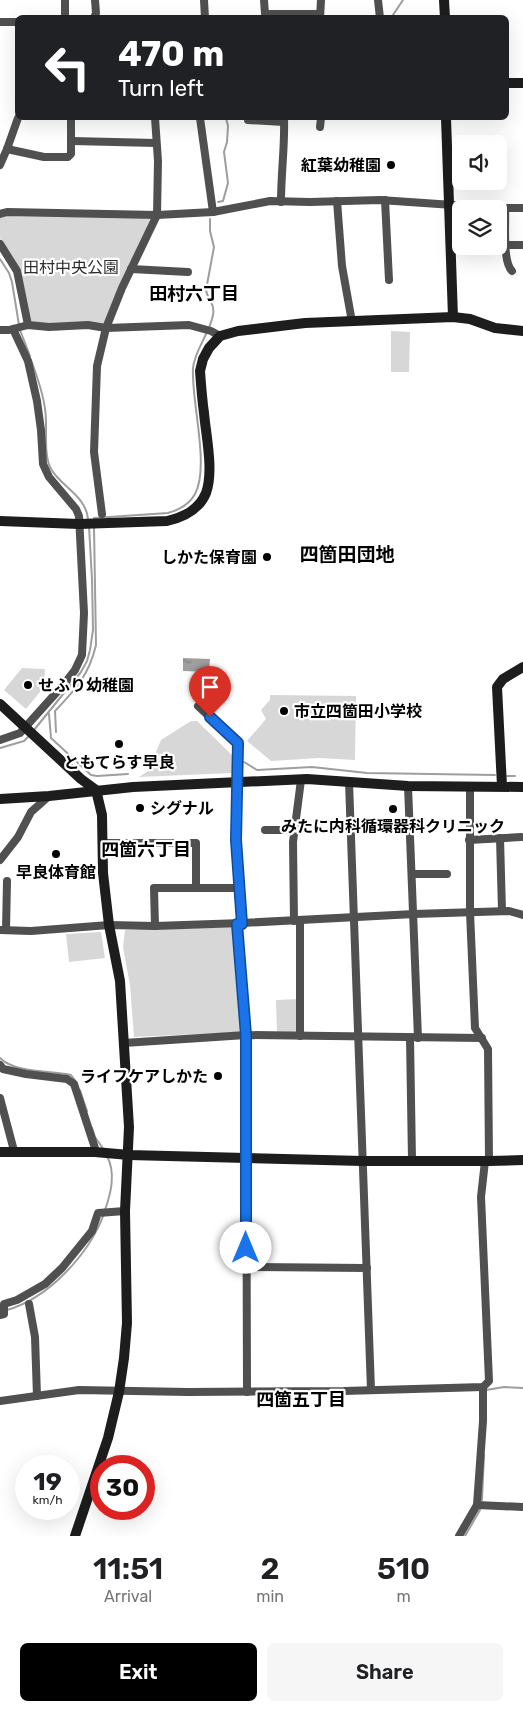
<!DOCTYPE html>
<meta charset="utf-8">
<style>
:root{--surface:#fff;--page:#f6f6f6;--text:#202124;--muted:#757577;--accent:#000}
body{margin:0;font-family:Rubik,"Noto Sans JP",sans-serif;background:var(--page);color:var(--text);height:100vh;display:flex;flex-direction:column;font-size:19px;white-space:nowrap}
*{box-sizing:border-box;margin:0}
p{font-size:16px;color:var(--muted)}
.icon{flex:none;width:28px;height:28px;fill:none;stroke:currentColor;stroke-width:2;stroke-linecap:round;stroke-linejoin:round}
.map{position:relative;height:1536px;overflow:hidden}
.drawer{display:flex;flex-direction:column;background:var(--surface);flex:1}
.drawer>*{flex:none}
.hud{position:absolute;left:15px;top:15px;width:494px;height:105px;border-radius:8px;box-shadow:0 5px 20px #0002;background:#202124;color:#fff;overflow:hidden}
.tools{position:absolute;left:452px;top:135px;display:grid;gap:10px}
.tools a{display:grid;place-items:center;width:55px;height:55px;border-radius:8px;background:var(--surface);box-shadow:0 5px 20px #0002;font-size:25px}
.speed{position:absolute;left:15px;top:1455px;display:flex;gap:10px;font-size:25px;font-weight:700;text-align:center}
.speed>*{display:grid;place-content:center;width:65px;height:65px;border-radius:50%;background:var(--surface);box-shadow:0 5px 20px #0002;line-height:1}
.speed small{font-size:12px;font-weight:400}
.speed .limit{border:8px solid #d22;background:#fff;color:#111}
.pin{position:absolute;display:grid;place-items:center;width:42px;height:42px;color:#fff;margin:-51px -21px;border-radius:50% 50% 50% 0;rotate:-45deg;box-shadow:0 0 5px #0007}
.pin .icon{rotate:45deg}
.me{position:absolute;width:55px;margin:-28px;rotate:0deg;stroke-linejoin:round;filter:drop-shadow(0 0 4px #0008)}
.turn{display:flex;align-items:center;gap:18px;height:105px;padding:0 20px;font-size:22px}
.turn .icon{width:65px;height:65px;stroke-width:2.5}
.turn b{display:block;font-size:35px;line-height:42px}
.eta{display:flex;justify-content:space-evenly;align-items:center;height:85px;text-align:center}
.eta b{font-size:30px;font-weight:600;line-height:35px}
.button{display:flex;gap:10px;margin-top:auto;padding:10px 20px}
.button a{flex:1;height:58px;border-radius:8px;background:var(--accent);color:#fff;font-size:20px;font-weight:600;line-height:58px;text-align:center}
.button a+a{background:var(--page);color:var(--text)}
.map>svg:first-child{display:block}
.green{fill:#d7d7d7}
.water{fill:url(#water-ripples)}
.lines{fill:none;stroke-linecap:round;stroke-linejoin:round}
.stream{stroke:#9e9e9e;stroke-width:2}
.street{stroke:#505050;stroke-width:8}
.secondary{stroke:#1d1d1d;stroke-width:10}
.route-casing{stroke:#114b97;stroke-width:12}
.route{stroke:#1a73e8;stroke-width:9}
.poi-dot{fill:#000;stroke:#fff;stroke-width:2}
.labels{text-anchor:middle;stroke-width:4.5;stroke-linejoin:round;paint-order:stroke}
.poi-label{font-size:16px;font-weight:bold;fill:#000;stroke:#fff;text-anchor:end}
.park-label{font-size:16px;fill:#2e2e2e;stroke:#fff}
.neighbourhood-label{font-size:18px;font-weight:bold;fill:#000;stroke:#fff}
.quarter-label{font-size:19px;font-weight:bold;fill:#000;stroke:#fff}
</style>
<div class="map">
<svg width="523" height="1536" viewBox="0 0 523 1536">
<defs>
<pattern id="water-ripples" width="26" height="14" patternUnits="userSpaceOnUse" patternTransform="scale(1.25)"><rect width="26" height="14" fill="#9e9e9e"/><path d="M2 4q2-2 4 0t4 0M15 11q2-2 4 0t4 0" fill="none" stroke="#868686"/></pattern>
</defs>
<rect width="100%" height="100%" fill="#fff"/>
<g class="green">
<polygon points="7,215 153,217 104,324 48,325 30,322 19,270 0,238 0,217"/>
<polygon points="391,331 410,332 409,372 391,372"/>
<polygon points="22,668 45,669 44,687 26,709 4,690"/>
<polygon points="270,695 356,696 355,760 319,758 271,761 247,741 266,719 261,710 270,700"/>
<polygon points="191,721 197,721 234,757 232,773 139,777 148,771 161,740"/>
<polygon points="234,927 244,1032 134,1037 130,985 123,947 125,930"/>
<polygon points="101,932 105,958 69,962 66,934"/>
<polygon points="299,999 300,1033 277,1033 276,1000"/>
</g>
<polygon class="water" points="183,658 210,659 209,672 183,671"/>
<g class="lines">
<g class="stream">
<polyline points="391,18 403,0"/>
<polyline points="218,202 223,201 228,183 224,152 227,142 228,126 226,118"/>
<polyline points="0,259 9,273 12,282 19,325"/>
<path d="M209,328C212,319 216,311 211,302C209,298 207,296 206,290L214,247L210,231V219"/>
<polyline points="20,330 30,356"/>
<path d="M31,360C37,376 43,392 45,409C48,426 43,451 50,467C59,486 86,495 88,519"/>
<path d="M94,520V518L168,513C179,510 189,505 195,494C210,466 191,401 193,368C194,356 202,343 207,332"/>
<polyline points="49,714 51,738 91,775 97,776 128,774"/>
<polyline points="34,730 81,672 87,661 90,650 93,630 92,580 89,526"/>
<path d="M56,732L55,711C76,689 89,675 96,645L94,527"/>
<polyline points="0,748 24,741 29,736"/>
<polyline points="244,762 257,770 312,767 367,773 495,775"/>
<polyline points="507,776 515,776"/>
<path d="M0,1058C13,1072 48,1071 66,1074L71,1075L77,1083"/>
<polyline points="80,1090 87,1111"/>
<polyline points="92,1128 95,1137 104,1150"/>
<path d="M105,1210C111,1193 116,1173 107,1156"/>
<path d="M7,1310C49,1298 89,1254 104,1214"/>
<polyline points="486,1390 504,1387 523,1388"/>
<polyline points="482,1500 484,1455"/>
<polyline points="465,1536 480,1510"/>
</g>
<g class="street">
<polyline points="204,0 205,18"/>
<polyline points="264,0 265,14 319,14"/>
<polyline points="378,0 380,18"/>
<polyline points="65,18 65,0"/>
<polyline points="94,18 96,13 95,0"/>
<polyline points="320,18 321,0"/>
<polyline points="0,22 18,22"/>
<polyline points="200,118 213,212"/>
<polyline points="248,120 284,122"/>
<polyline points="320,127 321,118"/>
<polyline points="72,141 156,143"/>
<polyline points="7,149 44,157 68,157 71,154 71,118"/>
<polyline points="0,165 7,149 18,118"/>
<polyline points="385,200 389,280"/>
<polyline points="337,201 342,266 352,322"/>
<path d="M281,202C281,173 285,146 284,118"/>
<path d="M505,209C506,223 502,261 512,271"/>
<polyline points="0,214 7,212 157,215 213,212 270,201 310,202 380,200 497,208 523,208"/>
<polyline points="0,244 17,271 28,325"/>
<polyline points="506,245 523,245"/>
<polyline points="131,269 188,272"/>
<polyline points="0,330 9,330 28,325 49,327 88,325 106,328 189,325 211,331 220,336"/>
<polyline points="102,514 94,452 97,366 106,328 122,288 157,215 158,161 155,118"/>
<polyline points="198,706 238,743 236,840 242,923"/>
<polyline points="0,740 20,733 65,683 75,670 82,655 84,613 79,516 76,509 49,477 43,464 41,430 37,401 28,361 13,329"/>
<polyline points="349,782 371,1390"/>
<polyline points="408,786 418,1038"/>
<polyline points="470,786 470,912 475,1028 488,1049 489,1161"/>
<polyline points="265,830 294,830"/>
<polyline points="500,838 502,911"/>
<polyline points="469,840 521,837"/>
<polyline points="103,843 196,843 196,888"/>
<polyline points="0,860 18,837 31,812 49,796"/>
<polyline points="413,874 447,874"/>
<polyline points="300,920 300,1036"/>
<polyline points="294,921 293,842 301,780"/>
<polyline points="237,924 246,1035 247,1392"/>
<polyline points="155,926 154,888 239,888"/>
<polyline points="0,930 31,931 109,925 155,926 242,923 414,914 509,911 523,915"/>
<polyline points="6,930 7,881"/>
<polyline points="410,1038 412,1160"/>
<polyline points="124,1043 246,1035 482,1038"/>
<polyline points="0,1065 3,1069 26,1074 67,1079 74,1084 95,1148 95,1152"/>
<polyline points="0,1098 13,1147 13,1152"/>
<polyline points="246,1267 367,1268"/>
<polyline points="29,1304 35,1337 37,1396"/>
<polyline points="0,1315 4,1314 4,1304 17,1300 45,1284 62,1268 92,1231 98,1213 125,1211"/>
<polyline points="0,1401 79,1390 188,1392 344,1391 483,1387 489,1381 481,1197 485,1161"/>
<polyline points="477,1505 483,1421 483,1387"/>
<polyline points="459,1536 477,1505 523,1507"/>
</g>
<g class="secondary">
<polyline points="444,0 445,18"/>
<polyline points="506,83 523,83"/>
<polyline points="446,118 453,317"/>
<path d="M0,521L79,524L167,521C184,517 199,510 206,493C214,471 206,436 204,413C202,399 201,385 200,371L203,359L209,348L220,336L238,331L305,323L453,317L470,319L495,328L523,331"/>
<polyline points="0,704 81,779 96,790 102,815 103,873 109,925 120,981 129,1127 125,1211 127,1323 124,1358 119,1392 108,1438 75,1536"/>
<polyline points="502,786 497,687 503,679 523,667"/>
<polyline points="0,799 49,796 133,787 307,779 408,786 523,787"/>
<polyline points="0,1152 95,1152 129,1155 363,1161 489,1161 523,1160"/>
</g>
</g>
<g class="lines">
<g class="route-casing">
<polyline id="route" points="210,717 238,743 236,840 242,924 237,924 246,1035 246,1248"/>
</g>
<use href="#route" class="route"/>
</g>
<g class="poi-dot">
<circle cx="391" cy="165" r="5"/>
<circle cx="267" cy="557" r="5"/>
<circle cx="28" cy="685" r="5"/>
<circle cx="284" cy="711" r="5"/>
<circle cx="119" cy="744" r="5"/>
<circle cx="140" cy="808" r="5"/>
<circle cx="393" cy="809" r="5"/>
<circle cx="56" cy="854" r="5"/>
<circle cx="218" cy="1076" r="5"/>
</g>
<g class="labels">
<g class="poi-label">
<text x="381" y="171">紅葉幼稚園</text>
<text x="257" y="563">しかた保育園</text>
<text x="38" y="691" text-anchor="start">せふり幼稚園</text>
<text x="294" y="717" text-anchor="start">市立四箇田小学校</text>
<text x="119" y="768" text-anchor="middle">ともてらす早良</text>
<text x="150" y="814" text-anchor="start">シグナル</text>
<text x="393" y="832" text-anchor="middle">みたに内科循環器科クリニック</text>
<text x="56" y="878" text-anchor="middle">早良体育館</text>
<text x="208" y="1082">ライフケアしかた</text>
</g>
<g class="park-label">
<text x="71" y="273">田村中央公園</text>
</g>
<g class="neighbourhood-label">
<text x="194" y="300">田村六丁目</text>
<text x="146" y="856">四箇六丁目</text>
<text x="301" y="1406">四箇五丁目</text>
</g>
<g class="quarter-label">
<text x="347" y="561">四箇田団地</text>
</g>
</g>
</svg>
<div class="tools">
<a><svg class="icon" aria-label="sound" viewBox="0 0 24 24"><path d="M4 9h4l5-4v14l-5-4H4zM17 9q2 3 0 6"/></svg></a>
<a><svg class="icon" aria-label="layers" viewBox="0 0 24 24"><path d="M12 4l9 5-9 5-9-5zM3 14l9 5 9-5"/></svg></a>
</div>
<div class="speed"><div>19<small>km/h</small></div><div class="limit">30</div></div>
<div class="pin" style="left:210px;top:717px;background:#d93025"><svg class="icon" aria-label="arrive" viewBox="0 0 24 24"><path d="M6 21V4h12l-3 4 3 4H6"/></svg></div>
<svg class="me" style="left:246px;top:1248px" viewBox="-20 -20 40 40"><circle r="19" fill="#fff"/><path d="M0-13L10 11 0 6-10 11z" fill="#1a73e8"/></svg>
<div class="hud">
<div class="turn"><svg class="icon" aria-label="left" viewBox="0 0 24 24"><path d="M17 20v-9H6M10 6l-5 5 5 5"/></svg><div><b>470 m</b>Turn left</div></div>
</div>
</div>
<section class="drawer">
<div class="eta">
<div><b>11:51</b><p>Arrival</p></div>
<div><b>2</b><p>min</p></div>
<div><b>510</b><p>m</p></div>
</div>
<div class="button"><a>Exit</a><a>Share</a></div>
</section>
